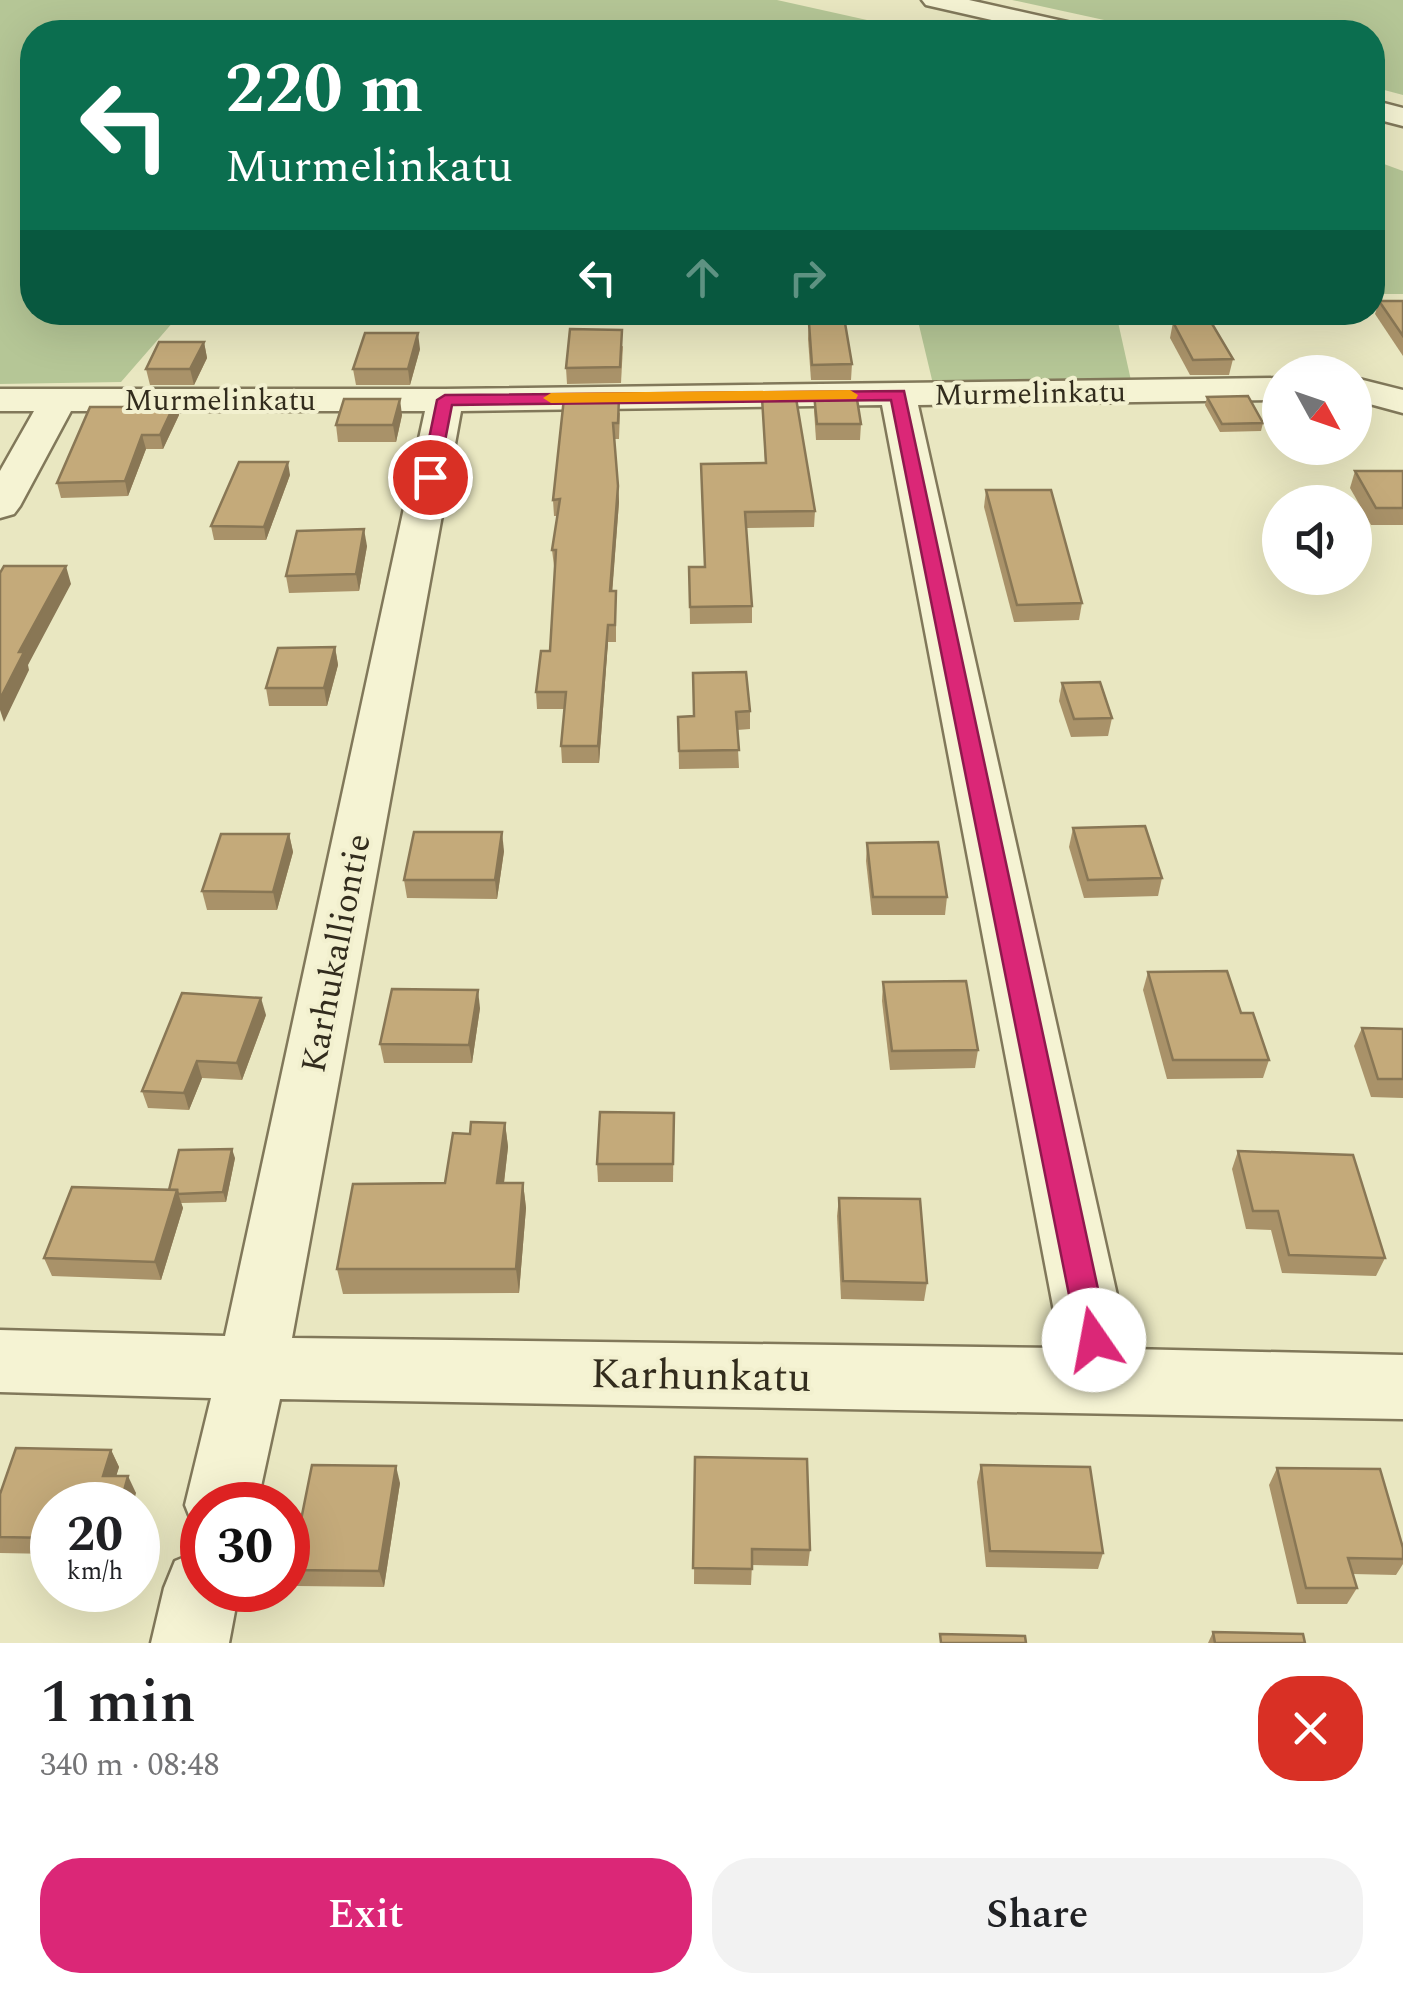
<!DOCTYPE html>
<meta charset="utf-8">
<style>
:root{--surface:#fff;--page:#f2f2f2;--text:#202124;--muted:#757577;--accent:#db2777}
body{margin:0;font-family:Spectral,serif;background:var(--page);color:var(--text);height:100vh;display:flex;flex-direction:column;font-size:38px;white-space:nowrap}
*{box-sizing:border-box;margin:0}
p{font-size:32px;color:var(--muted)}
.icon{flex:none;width:55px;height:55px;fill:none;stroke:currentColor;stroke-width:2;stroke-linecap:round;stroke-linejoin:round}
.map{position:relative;height:1643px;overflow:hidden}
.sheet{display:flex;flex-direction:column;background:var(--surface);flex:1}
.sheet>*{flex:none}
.hud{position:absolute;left:20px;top:20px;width:1365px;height:305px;border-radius:40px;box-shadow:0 10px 40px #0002;background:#0b6e4f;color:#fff;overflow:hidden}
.needle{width:65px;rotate:130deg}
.controls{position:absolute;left:1262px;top:355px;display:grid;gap:20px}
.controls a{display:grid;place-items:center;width:110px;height:110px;border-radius:50%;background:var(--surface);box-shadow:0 10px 40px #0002;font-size:50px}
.speed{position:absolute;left:30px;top:1482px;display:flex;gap:20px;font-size:50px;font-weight:700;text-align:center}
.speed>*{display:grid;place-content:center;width:130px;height:130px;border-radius:50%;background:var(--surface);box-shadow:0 10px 40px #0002;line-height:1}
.speed small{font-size:25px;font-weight:400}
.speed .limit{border:15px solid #d22;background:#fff;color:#111}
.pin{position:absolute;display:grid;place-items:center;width:85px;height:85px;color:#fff;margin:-42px;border:5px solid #fff;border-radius:50%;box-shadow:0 2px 10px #0007}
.me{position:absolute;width:110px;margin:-55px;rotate:348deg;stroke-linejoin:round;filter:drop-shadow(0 0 8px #0008)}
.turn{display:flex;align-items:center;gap:35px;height:210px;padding:0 40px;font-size:45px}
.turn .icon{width:130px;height:130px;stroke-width:2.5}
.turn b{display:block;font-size:70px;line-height:85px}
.lanes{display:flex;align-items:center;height:95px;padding:0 40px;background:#0003;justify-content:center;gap:50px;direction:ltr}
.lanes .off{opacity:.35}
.round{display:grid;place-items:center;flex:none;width:105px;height:105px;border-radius:40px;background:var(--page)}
.overview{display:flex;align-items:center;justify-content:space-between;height:170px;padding:0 40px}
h1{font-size:60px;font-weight:600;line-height:75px}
.action{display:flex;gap:20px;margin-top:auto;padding:20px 40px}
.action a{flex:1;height:115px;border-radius:40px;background:var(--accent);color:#fff;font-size:40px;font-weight:600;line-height:115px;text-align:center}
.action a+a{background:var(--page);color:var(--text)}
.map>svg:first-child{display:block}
.green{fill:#b5c696}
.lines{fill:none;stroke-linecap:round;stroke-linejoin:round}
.minor-casing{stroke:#81785a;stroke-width:5}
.tertiary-casing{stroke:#81785a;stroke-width:5}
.minor{fill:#f5f3d3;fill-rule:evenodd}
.tertiary{fill:#f5f3d3;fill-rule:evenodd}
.wall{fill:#a99269}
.shaded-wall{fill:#897755}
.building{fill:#c4aa7a;stroke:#897755;stroke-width:2.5}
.route{fill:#db2777;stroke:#8e194d;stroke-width:2.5}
.slow{fill:#f59e0b}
.labels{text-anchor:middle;stroke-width:8;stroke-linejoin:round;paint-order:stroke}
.far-street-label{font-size:30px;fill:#322c1d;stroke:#f2f0cf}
.street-label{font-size:35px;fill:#322c1d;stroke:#f2f0cf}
.near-street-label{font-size:42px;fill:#322c1d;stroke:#f2f0cf}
</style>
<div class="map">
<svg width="1403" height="1643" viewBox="0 0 1403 1643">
<rect width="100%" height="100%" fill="#e9e7c1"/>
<g class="green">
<polygon points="0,0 777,0 921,32 32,32 32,312 181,313 121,382 0,384"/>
<polygon points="1012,0 1403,0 1403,95 1373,87 1372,32 1159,32"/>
<polygon points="1373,160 1403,171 1403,294 1373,294"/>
<polygon points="831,313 1116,313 1132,385 933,384 918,321"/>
</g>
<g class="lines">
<g class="minor-casing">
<g id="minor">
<path d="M1280,378V400L918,405L1129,1349L1403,1355V1419L280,1399L257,1505H202V1533L195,1530L185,1505L211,1398L0,1392V1330L225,1336L425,411H71L20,506L14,514L0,518V471L34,411H0V389H445ZM882,405L1061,1348L292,1338L461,411Z"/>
<polygon points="1355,378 1403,390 1403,413 1355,400"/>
<polygon points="202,1550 202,1590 239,1590 229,1643 151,1643 164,1588 175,1561"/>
</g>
</g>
<g class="tertiary-casing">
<g id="tertiary">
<polygon points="922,0 969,0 1085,26 1089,32 1044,32 926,5"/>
<polygon points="1372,100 1403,108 1403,126 1372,118"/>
</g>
</g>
<use href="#minor" class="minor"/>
<use href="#tertiary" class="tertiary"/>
</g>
<g class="wall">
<polygon points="1379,301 1403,301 1403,356 1375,314"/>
<polygon points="1173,322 1233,359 1229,375 1190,375 1170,338"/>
<polygon points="809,323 852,364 851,380 811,380 808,339"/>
<polygon points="204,342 207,358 194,385 150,385 146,369"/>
<polygon points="623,346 621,383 567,384 566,368"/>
<polygon points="420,349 410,385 356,385 353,369"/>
<polygon points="814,394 861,424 860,440 816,440 814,410"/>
<polygon points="1207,397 1263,423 1261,431 1220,432 1205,405"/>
<polygon points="762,398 815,511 814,527 746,528 752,606 752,623 690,624 689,567 704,567 765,463"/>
<polygon points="176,401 179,415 163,449 146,449 128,496 61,498 57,483 130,407"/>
<polygon points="620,412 619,439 614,439 619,502 612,591 616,607 616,642 608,642 599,763 562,763 561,746 565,709 537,709 536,692 550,651 555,566 554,566 552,550 557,516 554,516 553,500"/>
<polygon points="402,415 396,442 338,442 336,425"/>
<polygon points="1355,471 1403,471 1403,525 1371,525 1350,488"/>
<polygon points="290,475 266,540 214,540 211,526"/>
<polygon points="986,490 1082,603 1079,620 1014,622 984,507"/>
<polygon points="367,546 359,591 289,593 286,576"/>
<polygon points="335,647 338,665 327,706 269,706 266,688"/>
<polygon points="1062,683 1112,718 1108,736 1071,737 1059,701"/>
<polygon points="750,711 750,729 737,730 739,768 679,769 678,717"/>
<polygon points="1073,828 1162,878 1158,896 1084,898 1069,847"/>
<polygon points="289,834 293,852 277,910 207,910 202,891"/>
<polygon points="867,843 947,897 945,915 872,915 866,861"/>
<polygon points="504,851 497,899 407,898 404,880"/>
<polygon points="1148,972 1241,1013 1269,1060 1263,1078 1167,1079 1143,990"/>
<polygon points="883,982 978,1050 975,1068 890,1070 882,1001"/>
<polygon points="480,1008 472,1063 384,1063 380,1044"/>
<polygon points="266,1015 242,1080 202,1078 189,1110 148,1108 142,1091"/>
<polygon points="1362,1028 1403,1029 1403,1098 1371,1097 1354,1046"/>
<polygon points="674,1113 673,1182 598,1182 597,1164"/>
<polygon points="505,1123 508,1147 504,1183 523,1183 526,1208 519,1293 343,1294 337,1269 445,1183 470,1134"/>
<polygon points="1238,1151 1385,1258 1376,1276 1282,1273 1271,1230 1246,1229 1232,1169"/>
<polygon points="235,1158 226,1202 181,1203 183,1208 161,1280 52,1276 44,1258 169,1190"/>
<polygon points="839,1198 927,1283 924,1301 841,1299 837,1216"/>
<polygon points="111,1450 119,1467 116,1476 136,1493 52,1505 52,1554 0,1553 0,1494"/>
<polygon points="695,1457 810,1550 808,1566 752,1565 751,1585 694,1584"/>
<polygon points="981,1465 1103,1553 1098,1569 986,1567 977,1482"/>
<polygon points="1277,1468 1403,1548 1403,1564 1396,1575 1353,1574 1357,1588 1347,1604 1297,1604 1269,1485"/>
<polygon points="400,1483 384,1587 297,1586 291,1570"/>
<polygon points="1213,1632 1305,1643 1208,1643"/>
</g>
<g class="shaded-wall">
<polygon points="418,333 420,349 410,385 408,369"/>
<polygon points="204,342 207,358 194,385 190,369"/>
<polygon points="400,399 402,415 396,442 393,425"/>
<polygon points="176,401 179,415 163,449 160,435"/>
<polygon points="142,435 146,449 128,496 125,481"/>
<polygon points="288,462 290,475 266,540 264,527"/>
<polygon points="618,486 619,502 611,608 610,591"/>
<polygon points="364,529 367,546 359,591 356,574"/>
<polygon points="66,566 71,584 28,665 29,670 4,722 0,710 0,699 19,652"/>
<polygon points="608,625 608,642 599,763 598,746"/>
<polygon points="335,647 338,665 327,706 324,688"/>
<polygon points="502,832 504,851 497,899 495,880"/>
<polygon points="289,834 293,852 277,910 273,892"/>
<polygon points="478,990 480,1008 472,1063 469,1045"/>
<polygon points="261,998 266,1015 242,1080 237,1063"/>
<polygon points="197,1061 202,1078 189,1110 184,1093"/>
<polygon points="505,1123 508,1147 501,1208 497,1183"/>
<polygon points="232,1149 235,1158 226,1202 223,1192"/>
<polygon points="523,1183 526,1208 519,1293 516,1269"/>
<polygon points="177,1190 183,1208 161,1280 155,1262"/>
<polygon points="111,1450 119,1467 111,1493 103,1476"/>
<polygon points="396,1466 400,1483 384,1587 379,1571"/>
<polygon points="128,1476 136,1493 133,1505 120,1505"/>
</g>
<g class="building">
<polygon points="1379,301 1403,301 1403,336"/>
<polygon points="1173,322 1211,322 1233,359 1193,360"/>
<polygon points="809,323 845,323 852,364 812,365"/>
<polygon points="570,329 622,330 620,367 566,368"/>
<polygon points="365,333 418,333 408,369 353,369"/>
<polygon points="159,342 204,342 190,369 146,369"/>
<polygon points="856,393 861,424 817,424 814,394"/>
<polygon points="1248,396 1263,423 1222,424 1207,397"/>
<polygon points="619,397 618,423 613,423 618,486 610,591 616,591 615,625 608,625 598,746 561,746 566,692 536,692 541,651 550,651 556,550 552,550 560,499 553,500 564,398"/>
<polygon points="762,398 796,398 815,511 745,512 752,606 690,607 689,567 705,567 701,464 766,463"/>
<polygon points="344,399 400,399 393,425 336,425"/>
<polygon points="133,401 176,401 160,435 142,435 125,481 57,483 90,407 130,407"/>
<polygon points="239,462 288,462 264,527 211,526"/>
<polygon points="1355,471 1403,471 1403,508 1376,508"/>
<polygon points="986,490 1051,490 1082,603 1017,605"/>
<polygon points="364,529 356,574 286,576 297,531"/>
<polygon points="4,566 66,566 19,652 24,652 0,699 0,573"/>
<polygon points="335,647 324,688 266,688 278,648"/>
<polygon points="746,672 750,711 736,712 739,750 679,751 678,717 694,716 693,673"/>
<polygon points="1100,682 1112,718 1074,719 1062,683"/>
<polygon points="1145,826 1162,878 1088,880 1073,828"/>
<polygon points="414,832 502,832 495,880 404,880"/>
<polygon points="221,834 289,834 273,892 202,891"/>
<polygon points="938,842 947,897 873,897 867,843"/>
<polygon points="1227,971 1241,1013 1253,1013 1269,1060 1173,1060 1148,972"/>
<polygon points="966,981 978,1050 892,1051 883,982"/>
<polygon points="392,989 478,990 469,1045 380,1044"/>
<polygon points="182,993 261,998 237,1063 197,1061 184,1093 142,1091"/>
<polygon points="1362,1028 1403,1029 1403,1079 1378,1079"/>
<polygon points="600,1112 674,1113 673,1164 597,1164"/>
<polygon points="471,1122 505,1123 497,1183 523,1183 516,1269 337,1269 353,1184 445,1183 453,1133 470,1134"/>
<polygon points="232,1149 223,1192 178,1194 177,1190 169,1190 179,1150"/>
<polygon points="1238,1151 1353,1155 1385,1258 1289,1255 1278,1211 1253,1211"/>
<polygon points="72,1187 177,1190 155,1262 44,1258"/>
<polygon points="839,1198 920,1199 927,1283 843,1281"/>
<polygon points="16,1448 111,1450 103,1476 128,1476 120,1505 52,1505 52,1538 0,1537 0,1494"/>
<polygon points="695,1457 807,1459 810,1550 752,1549 752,1569 693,1568"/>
<polygon points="312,1465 396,1466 379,1571 291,1570"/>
<polygon points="981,1465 1090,1467 1103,1553 990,1551"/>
<polygon points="1277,1468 1380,1469 1403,1548 1403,1559 1348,1558 1357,1588 1306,1588"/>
<polygon points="1213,1632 1303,1634 1305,1643 1215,1643"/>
<polygon points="940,1634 1025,1636 1026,1643 941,1643"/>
</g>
<polygon class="route" points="904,391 1109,1340 1105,1350 1094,1354 1083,1350 1078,1340 891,400 452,405 438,477 430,483 421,477 437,400 445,395"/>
<polygon class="slow" points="850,390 858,395 856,399 551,403 543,398 551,393"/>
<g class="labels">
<g class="far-street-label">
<text transform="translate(1030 393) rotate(-1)" y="10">Murmelinkatu</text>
<text x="220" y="410">Murmelinkatu</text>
</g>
<g class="street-label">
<text transform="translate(335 953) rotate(-79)" y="12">Karhukalliontie</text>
</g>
<g class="near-street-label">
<text transform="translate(701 1374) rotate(1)" y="15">Karhunkatu</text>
</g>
</g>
</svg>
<div class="controls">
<a><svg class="needle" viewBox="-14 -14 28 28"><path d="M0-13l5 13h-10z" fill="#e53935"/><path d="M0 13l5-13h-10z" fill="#757577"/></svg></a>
<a><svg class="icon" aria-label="sound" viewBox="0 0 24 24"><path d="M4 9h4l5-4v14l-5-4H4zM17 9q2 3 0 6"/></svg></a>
</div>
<div class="speed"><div>20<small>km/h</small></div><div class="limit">30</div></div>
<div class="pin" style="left:430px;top:477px;background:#d93025"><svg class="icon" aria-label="arrive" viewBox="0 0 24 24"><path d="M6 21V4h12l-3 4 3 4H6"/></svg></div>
<svg class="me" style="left:1094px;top:1340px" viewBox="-20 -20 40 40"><circle r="19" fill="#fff"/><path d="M0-13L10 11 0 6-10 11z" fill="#db2777"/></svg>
<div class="hud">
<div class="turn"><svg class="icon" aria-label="left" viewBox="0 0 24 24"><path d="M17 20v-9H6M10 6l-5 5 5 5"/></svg><div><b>220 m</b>Murmelinkatu</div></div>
<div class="lanes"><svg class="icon" aria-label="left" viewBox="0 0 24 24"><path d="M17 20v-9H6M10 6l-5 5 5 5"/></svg><svg class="icon off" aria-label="ahead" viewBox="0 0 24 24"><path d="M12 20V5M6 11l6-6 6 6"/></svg><svg class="icon off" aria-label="right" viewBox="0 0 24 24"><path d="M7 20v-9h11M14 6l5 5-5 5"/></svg></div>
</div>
</div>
<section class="sheet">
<div class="overview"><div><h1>1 min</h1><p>340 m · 08:48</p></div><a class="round" style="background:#d93025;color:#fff"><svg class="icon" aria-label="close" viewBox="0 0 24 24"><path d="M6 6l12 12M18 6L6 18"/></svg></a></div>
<div class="action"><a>Exit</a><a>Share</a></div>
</section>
